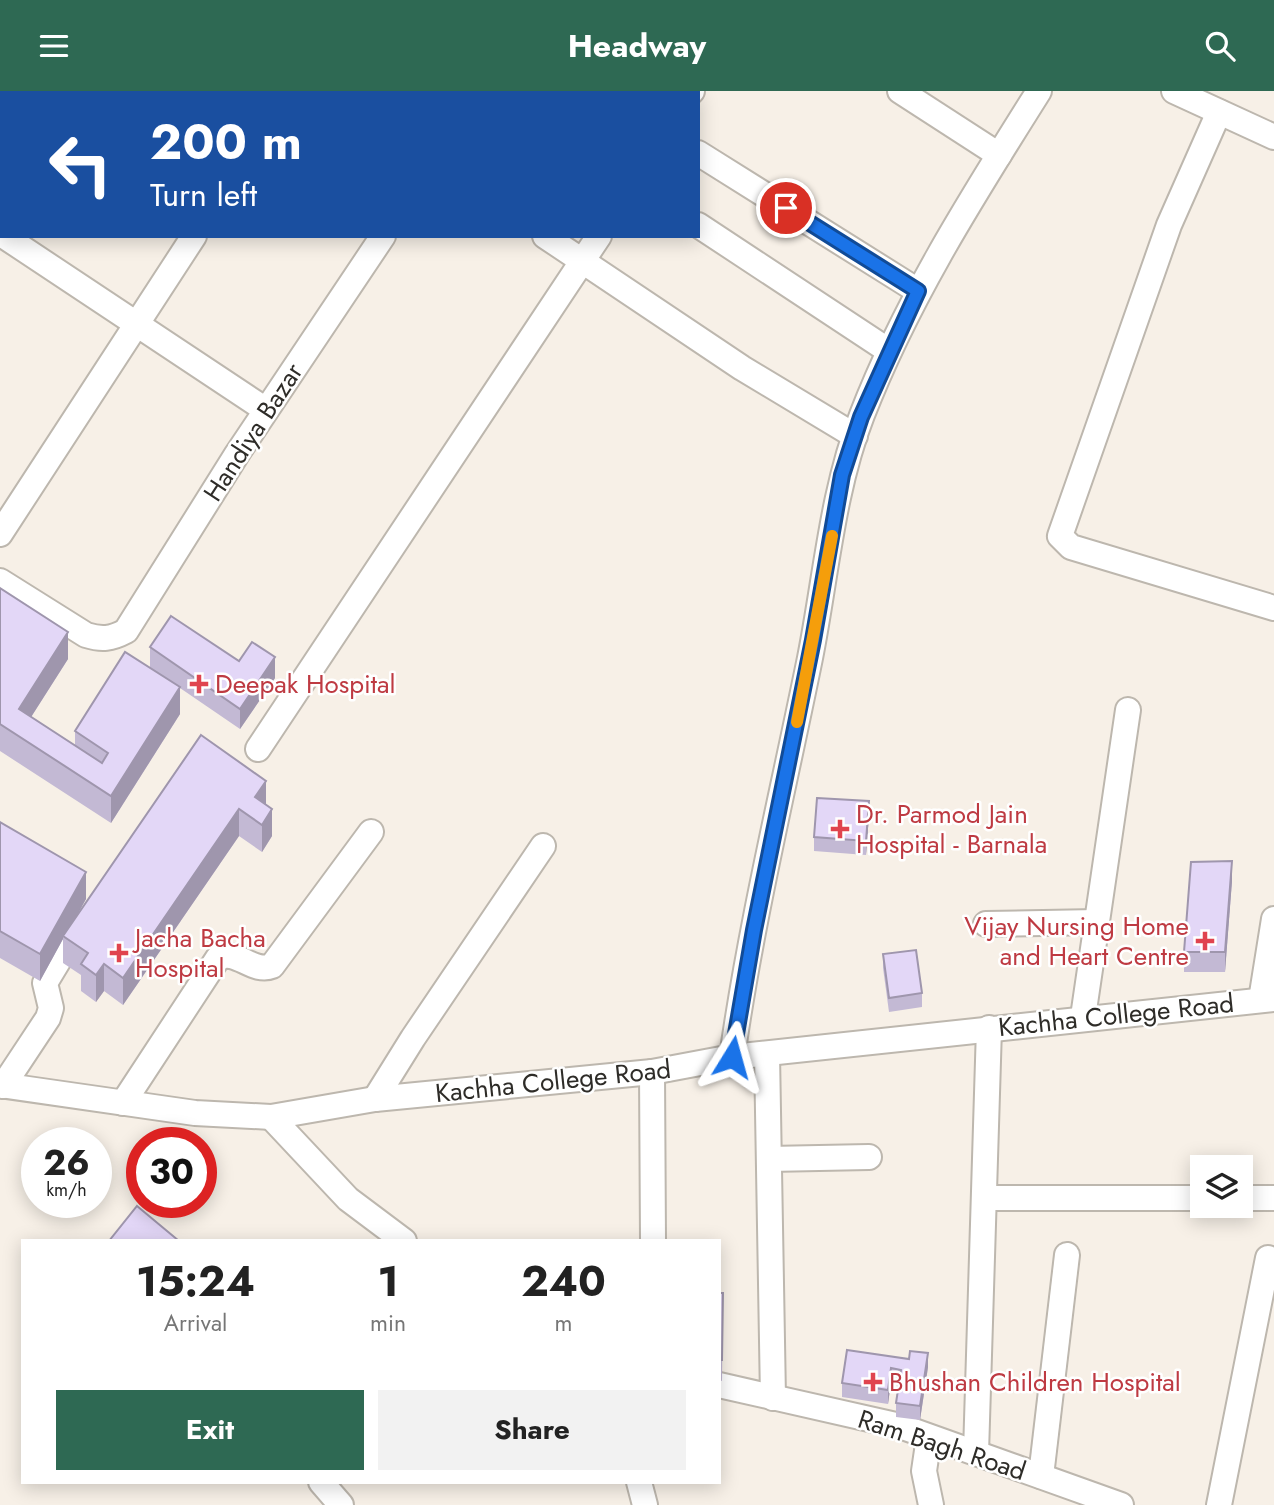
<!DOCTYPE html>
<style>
:root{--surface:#fff;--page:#f2f2f2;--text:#222;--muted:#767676;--accent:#2e6953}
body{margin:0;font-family:Jost,sans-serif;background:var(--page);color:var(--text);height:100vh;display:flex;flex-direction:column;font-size:26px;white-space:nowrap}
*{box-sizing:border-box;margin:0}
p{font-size:23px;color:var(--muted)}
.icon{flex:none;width:38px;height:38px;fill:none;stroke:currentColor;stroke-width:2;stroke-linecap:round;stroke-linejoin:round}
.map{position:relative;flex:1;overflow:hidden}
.details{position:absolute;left:21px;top:1148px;width:700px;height:245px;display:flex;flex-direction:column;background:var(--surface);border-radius:0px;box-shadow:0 4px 18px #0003}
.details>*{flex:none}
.top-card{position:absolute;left:0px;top:0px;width:700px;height:147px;box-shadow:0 4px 18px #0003;background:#1a4fa0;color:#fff;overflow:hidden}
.tools{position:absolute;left:1190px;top:1064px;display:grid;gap:14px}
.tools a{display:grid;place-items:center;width:63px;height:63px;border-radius:0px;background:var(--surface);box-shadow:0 4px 18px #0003;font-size:35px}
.speed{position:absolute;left:21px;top:1036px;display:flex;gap:14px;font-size:35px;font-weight:700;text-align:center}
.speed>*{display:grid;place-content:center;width:91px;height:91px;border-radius:50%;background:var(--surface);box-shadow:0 4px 18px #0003;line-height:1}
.speed small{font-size:18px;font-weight:400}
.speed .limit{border:10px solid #d22;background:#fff;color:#111}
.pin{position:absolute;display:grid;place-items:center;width:60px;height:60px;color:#fff;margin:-30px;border:4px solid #fff;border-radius:50%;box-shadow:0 2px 7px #0007}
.me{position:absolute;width:77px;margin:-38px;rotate:8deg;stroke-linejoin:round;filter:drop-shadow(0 0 5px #0008)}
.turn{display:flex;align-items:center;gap:24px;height:147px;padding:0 35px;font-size:32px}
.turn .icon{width:91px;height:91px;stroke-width:2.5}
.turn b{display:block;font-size:49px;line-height:60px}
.eta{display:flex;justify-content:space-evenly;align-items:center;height:119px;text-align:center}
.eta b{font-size:42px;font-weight:700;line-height:49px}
.action{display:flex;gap:14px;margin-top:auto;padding:14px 35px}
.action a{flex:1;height:80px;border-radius:0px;background:var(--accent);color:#fff;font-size:28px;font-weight:700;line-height:80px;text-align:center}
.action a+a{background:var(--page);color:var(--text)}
header{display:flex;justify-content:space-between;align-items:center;height:91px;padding:0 35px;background:var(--accent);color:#fff;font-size:32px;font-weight:700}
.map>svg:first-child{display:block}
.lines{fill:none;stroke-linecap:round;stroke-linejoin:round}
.minor-casing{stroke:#bdb7ae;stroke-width:28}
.minor{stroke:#fff;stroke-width:24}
.wall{fill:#c3b9d4}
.shaded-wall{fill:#9f96ad}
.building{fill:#e3d7f7;stroke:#9f96ad;stroke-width:2}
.route-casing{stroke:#114b97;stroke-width:18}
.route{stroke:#1a73e8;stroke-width:12}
.slow{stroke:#f59e0b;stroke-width:12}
.health-dot{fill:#e0444e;stroke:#fff;stroke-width:2.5}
.labels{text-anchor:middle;stroke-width:5;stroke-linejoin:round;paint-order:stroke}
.street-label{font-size:26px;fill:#2e2c28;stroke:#fff}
.health-label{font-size:26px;fill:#be3a42;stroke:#fff;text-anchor:start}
</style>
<header><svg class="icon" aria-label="menu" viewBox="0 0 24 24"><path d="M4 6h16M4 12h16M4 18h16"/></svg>Headway<svg class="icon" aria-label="search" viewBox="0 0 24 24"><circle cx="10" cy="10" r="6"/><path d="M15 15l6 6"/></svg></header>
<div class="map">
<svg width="1274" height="1414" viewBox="0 0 1274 1414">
<rect width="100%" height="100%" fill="#f7f0e7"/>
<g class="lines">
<g class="minor-casing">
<g id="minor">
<polyline points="321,0 323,2"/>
<polyline points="900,0 999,64"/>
<polyline points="1174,0 1274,46"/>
<polyline points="70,2 71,0"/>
<polyline points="99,2 100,0"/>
<polyline points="288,2 289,0"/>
<polyline points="479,2 480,0"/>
<polyline points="690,2 692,0"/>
<polyline points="1219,21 1169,134 1060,445 1071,456 1274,517"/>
<polyline points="698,62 918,200"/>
<polyline points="0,113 2,110"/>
<polyline points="698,134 889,260"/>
<polyline points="4,145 266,319"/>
<polyline points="545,145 742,277 855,345"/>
<polyline points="0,443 194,145"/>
<path d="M0,490L86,544C102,549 111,548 126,540L237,363L383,145"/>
<polyline points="258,658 599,145"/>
<polyline points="986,833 1097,831"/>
<polyline points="1261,909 1274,828"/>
<polyline points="1083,926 1128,619"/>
<polyline points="767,963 773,1307"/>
<path d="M732,966C751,832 783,700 810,567C826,486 832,401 862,324C907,208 973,105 1039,0"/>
<polyline points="652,981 653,1150"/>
<polyline points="0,994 195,1022 271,1026 375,1008 652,981 732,966 1274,908"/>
<polyline points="3,995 48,927 51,917 45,892 80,834"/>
<polyline points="375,1008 413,947 543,755"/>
<path d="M123,1012L218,867C236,857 253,883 272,875L371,741"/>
<polyline points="271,1026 348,1108 404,1150"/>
<polyline points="769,1068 869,1066"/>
<polyline points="984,1107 1202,1107"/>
<polyline points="1241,1107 1274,1107"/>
<polyline points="719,1294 900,1335 1121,1414"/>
<polyline points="929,1346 924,1380 931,1414"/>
<polyline points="976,1362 989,937"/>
<polyline points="1041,1385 1067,1164"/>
<polyline points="321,1391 341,1414"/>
<polyline points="639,1391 645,1414"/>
<polyline points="1219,1414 1268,1167"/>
</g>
</g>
<use href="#minor" class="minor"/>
</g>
<g class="wall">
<polygon points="0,497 68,568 31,626 75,654 75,640 150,577 150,556 239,570 275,587 240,638 180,597 180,623 111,732 0,660"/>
<polygon points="201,644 266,714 272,745 262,761 239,745 123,914 104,900 96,911 81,900 81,884 63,872 63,848 40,890 0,867 0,731 86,808 74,830"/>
<polygon points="869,724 866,764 814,760 814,746"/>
<polygon points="1232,790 1225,881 1184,881 1184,861"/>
<polygon points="883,863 922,902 922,916 889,921 883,877"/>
<polygon points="719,1202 723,1202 722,1290 719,1289"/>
<polygon points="847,1259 928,1276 920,1329 896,1326 896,1312 899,1293 891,1291 888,1313 842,1306 842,1292"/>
</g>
<g class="shaded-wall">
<polygon points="68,541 68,568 19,645 19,618"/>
<polygon points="275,566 275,587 240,638 240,618"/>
<polygon points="180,596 180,623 111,732 111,705"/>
<polygon points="266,690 266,717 255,706"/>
<polygon points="869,710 869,724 866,764 866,750"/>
<polygon points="239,718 239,745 123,914 123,887"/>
<polygon points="272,718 272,745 262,761 262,734"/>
<polygon points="1232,770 1232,790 1225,881 1225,861"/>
<polygon points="86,781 86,808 65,846 63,845 63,848 40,890 40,863"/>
<polygon points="104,873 104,900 96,911 96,884"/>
<polygon points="928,1262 928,1276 920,1329 920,1315"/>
<polygon points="891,1277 891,1291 888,1313 888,1299"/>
</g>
<g class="building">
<polygon points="510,0 539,0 541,2 509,2"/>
<polygon points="0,497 68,541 19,618 102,672 108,662 75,640 125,561 180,596 111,705 0,633"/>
<polygon points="171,525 239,570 252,551 275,566 240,618 150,556"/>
<polygon points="201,644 266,690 255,706 272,718 262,734 239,718 123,887 104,873 96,884 81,873 88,862 63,845"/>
<polygon points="817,707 869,710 866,750 814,746"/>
<polygon points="0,731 86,781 40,863 0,840"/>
<polygon points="1232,770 1225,861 1184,861 1191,771"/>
<polygon points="916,859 922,902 889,907 883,863"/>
<polygon points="137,1115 179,1150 109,1150"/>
<polygon points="719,1202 723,1202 722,1269 719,1269"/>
<polygon points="847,1259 909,1268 910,1260 928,1262 920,1315 896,1312 901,1279 891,1277 888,1299 842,1292"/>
</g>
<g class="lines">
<g class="route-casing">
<polyline id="route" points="732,966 754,839 813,549 842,384 861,326 918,200 786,117"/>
</g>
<use href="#route" class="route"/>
<polyline class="slow" points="797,631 832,445"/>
</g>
<g class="health-dot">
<path d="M195.5 582.5h7v7h7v7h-7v7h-7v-7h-7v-7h7z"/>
<path d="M836.5 727.5h7v7h7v7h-7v7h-7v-7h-7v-7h7z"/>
<path d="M1201.5 839.5h7v7h7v7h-7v7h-7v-7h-7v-7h7z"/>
<path d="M115.5 851.5h7v7h7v7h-7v7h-7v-7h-7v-7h7z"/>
<path d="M869.5 1280.5h7v7h7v7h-7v7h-7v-7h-7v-7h7z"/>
</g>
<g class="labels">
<g class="street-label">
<text transform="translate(253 341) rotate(-57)" y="9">Handiya Bazar</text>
<text transform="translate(1116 924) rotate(-6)" y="9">Kachha College Road</text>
<text transform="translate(553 990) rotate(-6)" y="9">Kachha College Road</text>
<text transform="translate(942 1354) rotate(18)" y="9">Ram Bagh Road</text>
</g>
<g class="health-label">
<text x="215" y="602">Deepak Hospital</text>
<text x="856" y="732">Dr. Parmod Jain<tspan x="856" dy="30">Hospital - Barnala</tspan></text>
<text x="1189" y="844" text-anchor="end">Vijay Nursing Home<tspan x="1189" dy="30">and Heart Centre</tspan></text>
<text x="135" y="856">Jacha Bacha<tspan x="135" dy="30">Hospital</tspan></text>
<text x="889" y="1300">Bhushan Children Hospital</text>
</g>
</g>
</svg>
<div class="tools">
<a><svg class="icon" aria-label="layers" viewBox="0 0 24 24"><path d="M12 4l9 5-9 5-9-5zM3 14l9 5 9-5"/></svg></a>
</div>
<div class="speed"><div>26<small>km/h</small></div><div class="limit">30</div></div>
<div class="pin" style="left:786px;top:117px;background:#d93025"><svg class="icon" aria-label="arrive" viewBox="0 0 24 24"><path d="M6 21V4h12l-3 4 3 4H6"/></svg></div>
<svg class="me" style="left:732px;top:966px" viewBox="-20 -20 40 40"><path d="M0-17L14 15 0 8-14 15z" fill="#1a73e8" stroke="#fff" stroke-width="4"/></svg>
<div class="top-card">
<div class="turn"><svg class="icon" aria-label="left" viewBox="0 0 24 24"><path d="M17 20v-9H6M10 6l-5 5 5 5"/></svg><div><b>200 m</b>Turn left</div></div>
</div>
<section class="details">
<div class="eta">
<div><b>15:24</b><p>Arrival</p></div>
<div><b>1</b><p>min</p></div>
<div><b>240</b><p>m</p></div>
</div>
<div class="action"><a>Exit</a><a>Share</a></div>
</section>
</div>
